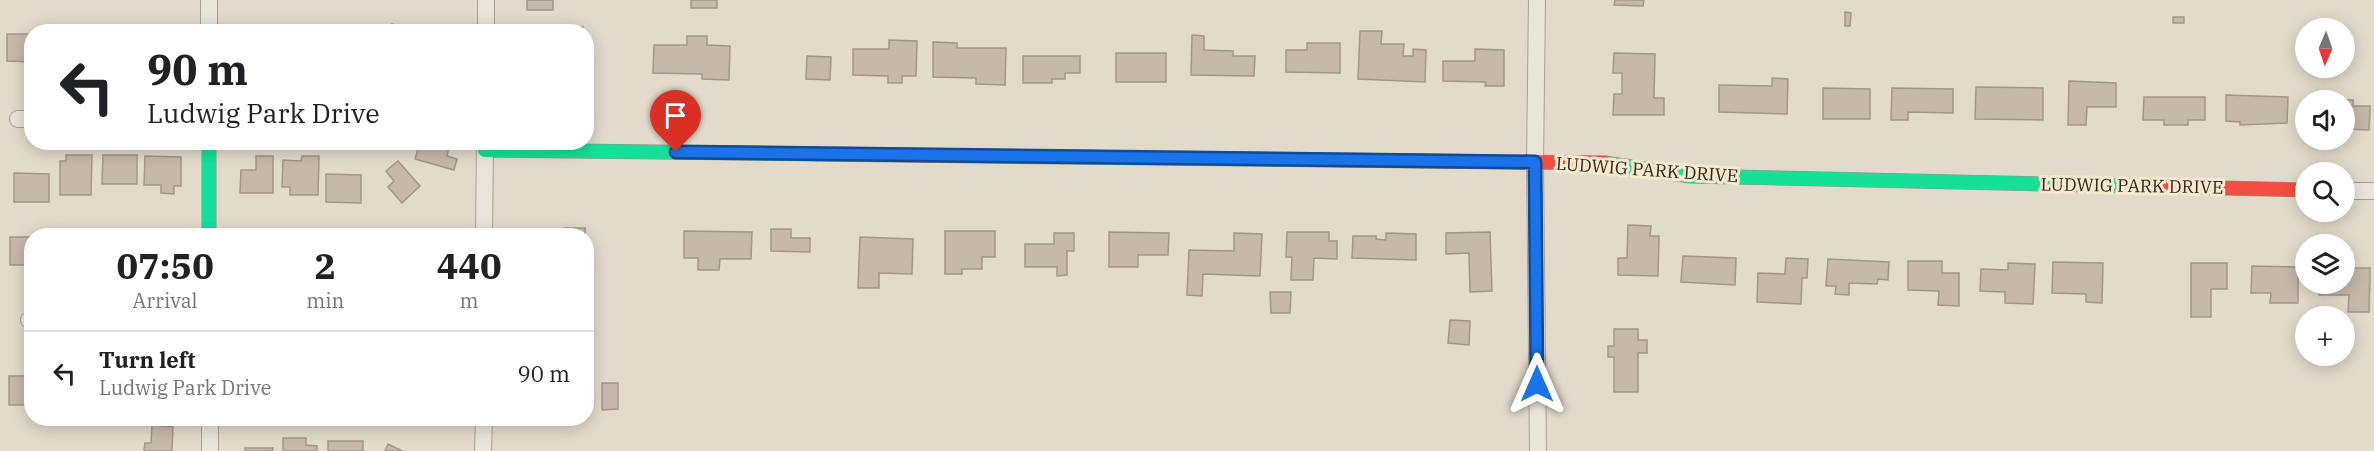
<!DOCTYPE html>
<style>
:root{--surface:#fff;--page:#f6f6f6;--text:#202124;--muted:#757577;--line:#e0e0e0}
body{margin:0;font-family:"IBM Plex Serif",serif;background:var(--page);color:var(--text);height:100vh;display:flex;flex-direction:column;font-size:22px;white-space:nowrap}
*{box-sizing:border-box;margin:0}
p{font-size:20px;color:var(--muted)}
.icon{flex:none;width:33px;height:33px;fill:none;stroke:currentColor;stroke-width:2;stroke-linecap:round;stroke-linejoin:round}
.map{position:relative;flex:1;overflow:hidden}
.sheet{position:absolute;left:24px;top:228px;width:570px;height:198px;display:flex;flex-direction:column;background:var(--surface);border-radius:24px;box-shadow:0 3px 15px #0003}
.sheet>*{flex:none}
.guide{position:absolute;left:24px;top:24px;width:570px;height:126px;border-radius:24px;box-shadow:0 3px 15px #0003;background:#fff;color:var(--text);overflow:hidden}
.needle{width:39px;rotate:182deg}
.tools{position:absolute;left:2295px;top:18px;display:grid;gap:12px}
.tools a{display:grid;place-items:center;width:60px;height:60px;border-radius:50%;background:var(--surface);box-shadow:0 3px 15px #0003;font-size:30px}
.pin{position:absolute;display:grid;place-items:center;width:51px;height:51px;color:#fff;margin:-62px -26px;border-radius:50% 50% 50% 0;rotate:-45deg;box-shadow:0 0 6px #0007}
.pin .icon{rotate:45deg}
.me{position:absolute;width:66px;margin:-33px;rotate:0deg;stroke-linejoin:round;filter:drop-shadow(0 0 4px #0008)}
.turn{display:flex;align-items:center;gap:21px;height:126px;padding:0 24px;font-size:27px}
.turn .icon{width:78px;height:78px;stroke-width:2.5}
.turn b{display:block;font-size:42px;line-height:51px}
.eta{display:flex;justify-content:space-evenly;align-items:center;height:102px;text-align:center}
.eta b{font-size:36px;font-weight:700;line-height:42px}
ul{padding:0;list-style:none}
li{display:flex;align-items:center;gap:18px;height:84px;padding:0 24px;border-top:2px solid var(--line)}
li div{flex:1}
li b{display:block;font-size:22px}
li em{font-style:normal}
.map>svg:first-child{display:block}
.building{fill:#c6b8ab;stroke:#a2968a;stroke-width:1.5}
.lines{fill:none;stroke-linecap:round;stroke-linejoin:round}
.street-casing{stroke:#a79f94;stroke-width:18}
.fast-casing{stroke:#978f83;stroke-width:15}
.jam-casing{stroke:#978f83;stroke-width:15}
.street{stroke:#eae5db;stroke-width:16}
.fast{stroke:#16e098;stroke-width:14}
.jam{stroke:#f24e42;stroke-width:14}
.route-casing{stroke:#114b97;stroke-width:15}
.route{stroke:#1a73e8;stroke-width:10}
.labels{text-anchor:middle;stroke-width:6;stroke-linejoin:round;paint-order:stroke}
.street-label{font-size:18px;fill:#35281c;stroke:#f5e9cf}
</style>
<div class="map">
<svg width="2374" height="451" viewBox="0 0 2374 451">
<rect width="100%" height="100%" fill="#e2daca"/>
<g class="building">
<rect x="527" y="0" width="26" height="10"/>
<rect x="691" y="0" width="26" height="8"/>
<polygon points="1615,0 1644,0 1643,6 1614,5"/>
<polygon points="1845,12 1851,13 1850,26 1845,26"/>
<rect x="2173" y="17" width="11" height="6"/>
<polygon points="392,24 407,28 406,32 390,32"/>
<rect x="553" y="27" width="30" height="5"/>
<polygon points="1360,31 1382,31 1381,44 1404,44 1403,56 1413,56 1413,49 1426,50 1425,82 1358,79"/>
<polygon points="7,34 32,34 32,62 7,61"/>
<polygon points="1192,35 1204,36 1204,50 1233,51 1233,56 1255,56 1254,76 1191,75"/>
<polygon points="687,36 707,36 707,45 730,46 729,80 702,79 702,74 653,73 654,45 687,45"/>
<polygon points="889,40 917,41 916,76 902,76 902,83 888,83 888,76 853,75 853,49 889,49"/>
<polygon points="933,42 957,43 957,48 1006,48 1005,85 976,84 976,78 933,77"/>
<polygon points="1307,43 1340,43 1340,73 1286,72 1286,50 1307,50"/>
<polygon points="1475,49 1504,50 1504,86 1485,86 1486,82 1443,81 1443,61 1475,61"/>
<rect x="1116" y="53" width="50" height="29"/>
<polygon points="1614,53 1655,54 1654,98 1664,98 1664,115 1613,115 1614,94 1622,94 1622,73 1613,73"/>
<polygon points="807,56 831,57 830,80 806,79"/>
<polygon points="1023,56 1080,56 1080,73 1065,73 1065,79 1052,79 1052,83 1023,83"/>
<polygon points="1772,78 1788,79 1787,114 1719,112 1719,85 1772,86"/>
<polygon points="2069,81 2116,83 2116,107 2087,107 2086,125 2068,125"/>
<polygon points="1976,87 2043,88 2043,120 1975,119"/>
<polygon points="1823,88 1870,89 1870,119 1823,119"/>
<polygon points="1892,88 1953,89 1953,113 1908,112 1908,120 1891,120"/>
<polygon points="2226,95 2288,97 2287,123 2240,125 2240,122 2226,121"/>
<polygon points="2144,97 2205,97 2205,120 2188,120 2188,125 2164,125 2164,120 2143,120"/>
<polygon points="2326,99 2353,100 2353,106 2370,106 2369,130 2344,129 2344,100"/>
<polygon points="420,142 450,142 447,156 457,159 454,170 415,159"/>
<polygon points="66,155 92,155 91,195 60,195 60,161 66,161"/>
<polygon points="103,155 137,155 137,184 102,184"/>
<polygon points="145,156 181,157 181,186 174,186 174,194 161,193 161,185 144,185"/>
<polygon points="256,156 273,156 273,193 240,193 241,170 256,170"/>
<polygon points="302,156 319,156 318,195 290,195 290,187 282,187 283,160 301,161"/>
<polygon points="398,161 420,186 402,203 388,187 394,181 386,171"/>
<polygon points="14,173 49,174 49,202 14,202"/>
<polygon points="326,174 361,175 361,203 326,202"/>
<polygon points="1628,225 1651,226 1650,236 1659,236 1658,276 1618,275 1618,258 1627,258"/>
<rect x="564" y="228" width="21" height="8"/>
<rect x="330" y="229" width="16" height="7"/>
<polygon points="771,229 791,229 791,238 810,238 810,252 771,251"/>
<polygon points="684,231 752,232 751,259 720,259 719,270 698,270 698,258 684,258"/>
<polygon points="945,231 995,231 995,257 982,257 982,269 962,269 962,274 945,274"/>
<polygon points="1109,232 1169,233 1168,255 1138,255 1138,267 1109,267"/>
<polygon points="1287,232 1329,232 1329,241 1337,241 1337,259 1314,258 1313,280 1291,280 1292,257 1286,257"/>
<polygon points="1490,232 1492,291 1470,292 1469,253 1446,254 1446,233"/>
<polygon points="1054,233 1074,233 1074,251 1067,251 1067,275 1057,276 1057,267 1025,267 1025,244 1054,244"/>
<polygon points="1234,233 1262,234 1260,276 1203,274 1202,296 1187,295 1189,250 1234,251"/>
<polygon points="1386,233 1416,234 1416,260 1352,258 1353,236 1376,236 1376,239 1386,240"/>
<rect x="10" y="237" width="22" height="28"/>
<polygon points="860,237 913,239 912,274 879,273 879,288 858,288"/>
<polygon points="1683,256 1736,258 1735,285 1681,282"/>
<polygon points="1786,258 1808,259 1807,278 1802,278 1801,304 1757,302 1758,273 1785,274"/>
<polygon points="1828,259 1889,262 1888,280 1878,279 1877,284 1849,283 1849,295 1835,294 1836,286 1826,286"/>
<polygon points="1908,261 1942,261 1942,273 1959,273 1959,306 1938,305 1939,291 1908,290"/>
<polygon points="2053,262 2103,263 2102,303 2086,302 2086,294 2052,293"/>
<polygon points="2008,263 2035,264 2033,304 2005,303 2005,292 1980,291 1981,269 2008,270"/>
<polygon points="2191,263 2227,263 2227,289 2211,289 2211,317 2191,317"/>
<polygon points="2252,266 2298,267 2298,303 2270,303 2271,293 2251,293"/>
<polygon points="2344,268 2370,268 2369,312 2348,312 2349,295 2319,295 2319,284 2344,284"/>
<polygon points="1270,292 1291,292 1290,313 1271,313"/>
<polygon points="1450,320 1470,321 1469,345 1448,343"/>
<polygon points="1614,329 1638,329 1638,340 1647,340 1647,353 1638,353 1638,392 1614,392 1614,357 1608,357 1608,346 1614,346"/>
<rect x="9" y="376" width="23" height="29"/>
<polygon points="602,383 618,383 618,409 602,410"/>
<polygon points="152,425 173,427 172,451 144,451 145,443 151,443"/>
<polygon points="283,438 306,438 306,445 317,446 317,451 283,451"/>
<rect x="328" y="441" width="35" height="10"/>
<polygon points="388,444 402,451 385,451"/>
<polygon points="245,448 273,448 272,451 245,451"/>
</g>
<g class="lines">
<g class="street-casing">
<g id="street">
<polyline points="1537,0 1535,162 1538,451"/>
<polyline points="209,32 209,0"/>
<polyline points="486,32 486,0"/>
<polyline points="18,119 32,119"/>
<polyline points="2344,191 2374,191"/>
<polyline points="484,236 485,142"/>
<polyline points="29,320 32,320"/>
<polyline points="210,418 210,451"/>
<polyline points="483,451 484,418"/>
</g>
</g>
<g class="fast-casing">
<g id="fast">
<polyline points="209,142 209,236"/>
<polyline points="485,150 817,154"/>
<polyline points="1063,157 1422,161"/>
<polyline points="1605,163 1690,176 2134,186"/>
</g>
</g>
<g class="jam-casing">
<g id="jam">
<polyline points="817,154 1063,157"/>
<polyline points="1422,161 1605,163"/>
<polyline points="2134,186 2306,190"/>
</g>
</g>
<use href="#street" class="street"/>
<use href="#fast" class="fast"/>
<use href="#jam" class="jam"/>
</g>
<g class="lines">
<g class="route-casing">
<polyline id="route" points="676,152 1535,162 1537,384"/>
</g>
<use href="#route" class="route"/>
</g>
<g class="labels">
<g class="street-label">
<text transform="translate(1647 170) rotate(4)" y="6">LUDWIG PARK DRIVE</text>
<text transform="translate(2132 186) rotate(1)" y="6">LUDWIG PARK DRIVE</text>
</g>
</g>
</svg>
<div class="tools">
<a><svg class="needle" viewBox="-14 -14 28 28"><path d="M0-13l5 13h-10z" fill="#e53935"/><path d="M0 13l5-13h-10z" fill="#757577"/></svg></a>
<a><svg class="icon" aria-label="sound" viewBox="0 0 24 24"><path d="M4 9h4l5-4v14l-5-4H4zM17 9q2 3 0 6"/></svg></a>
<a><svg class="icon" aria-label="search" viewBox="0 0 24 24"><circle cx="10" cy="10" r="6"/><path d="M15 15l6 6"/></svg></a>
<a><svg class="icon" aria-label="layers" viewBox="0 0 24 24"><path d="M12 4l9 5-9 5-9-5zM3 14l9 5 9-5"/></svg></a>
<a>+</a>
</div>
<div class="pin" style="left:676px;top:152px;background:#d93025"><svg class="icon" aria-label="arrive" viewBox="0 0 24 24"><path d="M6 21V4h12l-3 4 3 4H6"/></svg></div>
<svg class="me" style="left:1537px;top:384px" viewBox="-20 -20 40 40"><path d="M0-17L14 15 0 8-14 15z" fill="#1a73e8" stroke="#fff" stroke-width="4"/></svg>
<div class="guide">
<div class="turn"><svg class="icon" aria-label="left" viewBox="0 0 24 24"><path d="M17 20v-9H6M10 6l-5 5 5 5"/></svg><div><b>90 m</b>Ludwig Park Drive</div></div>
</div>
<section class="sheet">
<div class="eta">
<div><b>07:50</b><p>Arrival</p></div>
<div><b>2</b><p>min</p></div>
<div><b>440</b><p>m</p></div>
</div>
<ul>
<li><svg class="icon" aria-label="left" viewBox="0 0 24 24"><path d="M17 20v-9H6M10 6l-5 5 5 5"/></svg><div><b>Turn left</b><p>Ludwig Park Drive</p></div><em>90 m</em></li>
</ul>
</section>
</div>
